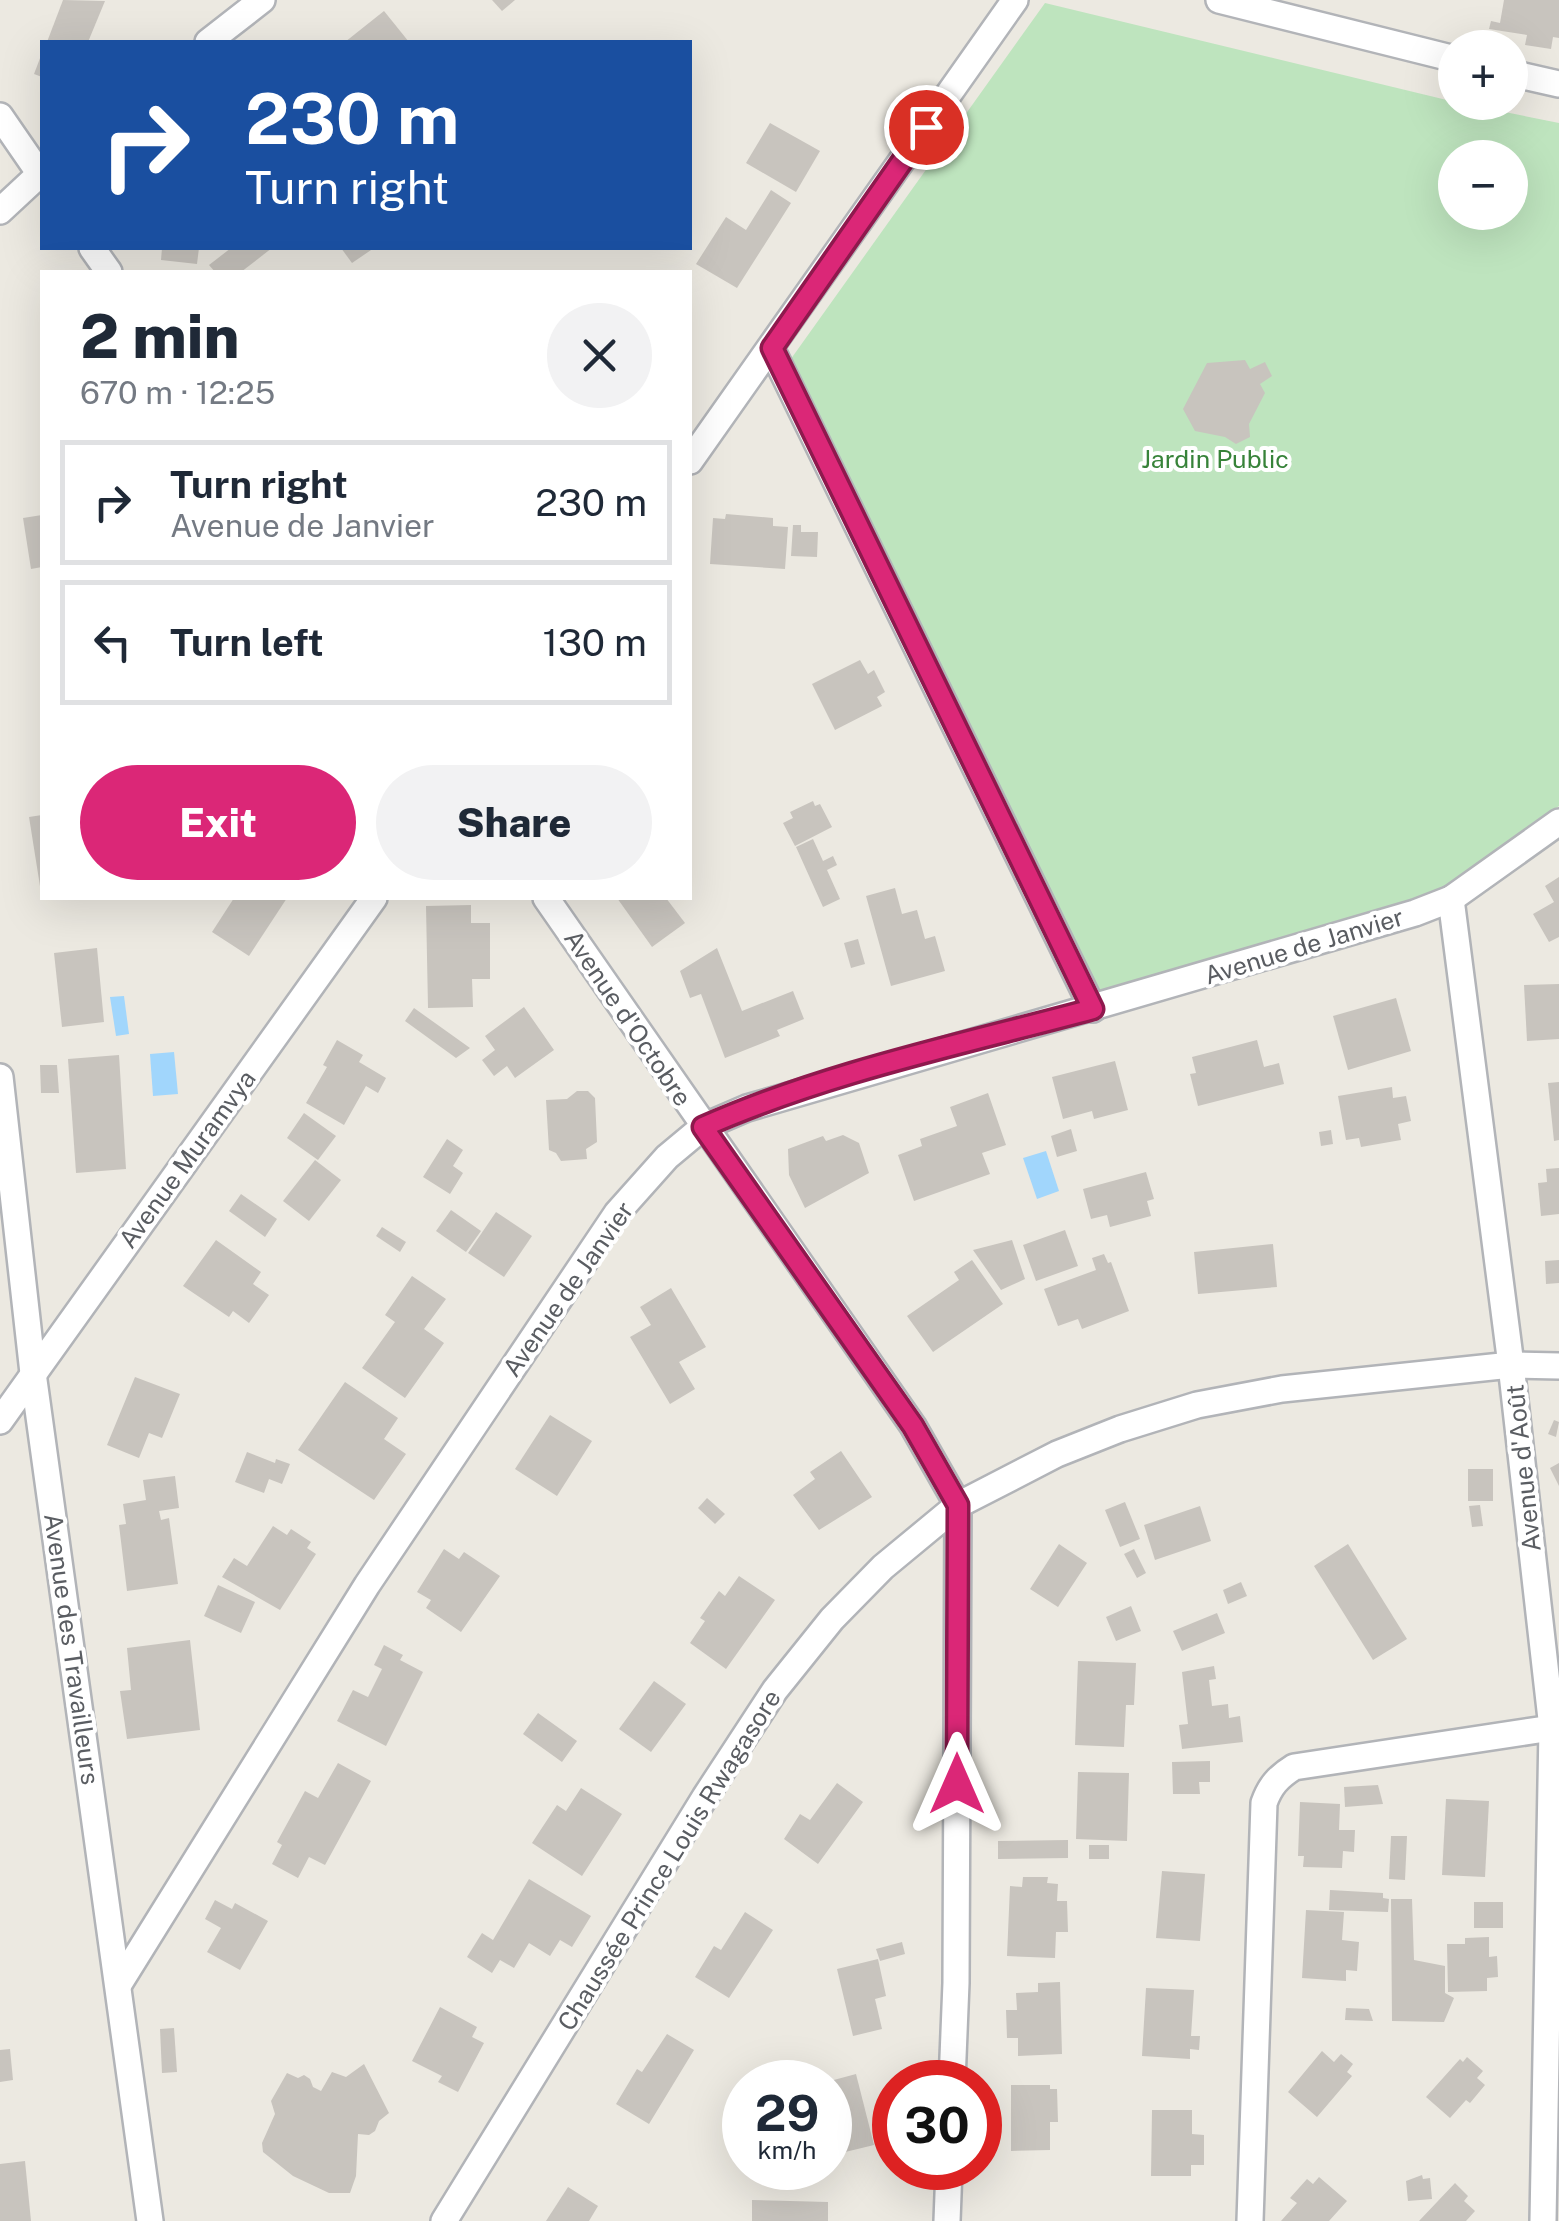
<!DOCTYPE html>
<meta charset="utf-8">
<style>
:root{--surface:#fff;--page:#f2f2f3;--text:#1f2937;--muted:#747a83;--line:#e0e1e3;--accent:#db2777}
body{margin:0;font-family:"Public Sans",sans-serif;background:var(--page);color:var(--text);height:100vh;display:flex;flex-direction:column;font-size:38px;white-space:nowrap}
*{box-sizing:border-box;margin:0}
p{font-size:32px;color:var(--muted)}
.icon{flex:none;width:55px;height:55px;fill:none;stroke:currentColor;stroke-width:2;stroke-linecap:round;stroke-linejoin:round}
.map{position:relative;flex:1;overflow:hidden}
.drawer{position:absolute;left:40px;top:270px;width:652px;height:630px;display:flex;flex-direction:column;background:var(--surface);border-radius:0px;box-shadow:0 10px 40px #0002}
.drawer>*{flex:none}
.guide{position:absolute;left:40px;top:40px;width:652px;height:210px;border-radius:0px;box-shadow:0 10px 40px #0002;background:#1a4fa0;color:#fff;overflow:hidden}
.tools{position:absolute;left:1438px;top:30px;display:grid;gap:20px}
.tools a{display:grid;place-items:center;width:90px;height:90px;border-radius:50%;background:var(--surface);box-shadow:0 10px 40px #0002;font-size:50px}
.speed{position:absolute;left:722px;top:2060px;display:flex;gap:20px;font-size:50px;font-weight:700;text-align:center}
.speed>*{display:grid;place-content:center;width:130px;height:130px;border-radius:50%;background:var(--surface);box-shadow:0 10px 40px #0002;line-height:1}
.speed small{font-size:25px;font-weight:400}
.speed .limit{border:15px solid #d22;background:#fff;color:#111}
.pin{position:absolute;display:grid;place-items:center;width:85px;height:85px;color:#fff;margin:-42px;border:5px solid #fff;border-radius:50%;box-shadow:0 2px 10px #0007}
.me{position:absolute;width:110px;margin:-55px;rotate:0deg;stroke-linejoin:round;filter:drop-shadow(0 0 8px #0008)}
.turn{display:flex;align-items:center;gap:35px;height:210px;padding:0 40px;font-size:45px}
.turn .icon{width:130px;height:130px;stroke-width:2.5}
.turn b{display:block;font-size:70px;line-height:85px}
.round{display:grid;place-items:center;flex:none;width:105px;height:105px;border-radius:52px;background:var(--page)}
.overview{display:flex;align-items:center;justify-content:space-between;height:170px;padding:0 40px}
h1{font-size:60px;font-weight:800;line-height:75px}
.cta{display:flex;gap:20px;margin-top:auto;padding:20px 40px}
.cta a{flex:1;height:115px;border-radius:60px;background:var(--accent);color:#fff;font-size:40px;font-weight:800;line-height:115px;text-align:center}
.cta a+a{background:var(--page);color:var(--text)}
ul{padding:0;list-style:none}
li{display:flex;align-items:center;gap:30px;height:125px;margin:0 20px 15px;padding:0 20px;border:5px solid var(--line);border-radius:0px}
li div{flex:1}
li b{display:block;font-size:38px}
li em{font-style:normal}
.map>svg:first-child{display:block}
.green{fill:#bee4be;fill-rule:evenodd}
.water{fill:#a1d6fc}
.building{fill:#c8c4be}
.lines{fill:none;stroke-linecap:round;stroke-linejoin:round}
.minor-casing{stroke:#b2b4b8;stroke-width:30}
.minor{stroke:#fff;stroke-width:25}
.route-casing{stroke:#8e194d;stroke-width:25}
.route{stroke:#db2777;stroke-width:18}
.labels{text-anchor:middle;stroke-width:8;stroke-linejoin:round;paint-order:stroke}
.park-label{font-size:25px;fill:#378339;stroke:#fff}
.street-label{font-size:25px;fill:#5a5d62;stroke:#fff}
</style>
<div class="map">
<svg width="1559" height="2221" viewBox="0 0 1559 2221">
<rect width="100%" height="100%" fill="#ece9e1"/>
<path class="green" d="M1045,3L1455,102L1559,123V806L1447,888L1094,998L788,363ZM1455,158H1510V212H1455Z"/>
<g class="water">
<polygon points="124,996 129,1034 116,1036 110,997"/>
<polygon points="174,1052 178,1094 153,1096 150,1054"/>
<polygon points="1046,1151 1059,1191 1037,1199 1023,1158"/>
</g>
<g class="building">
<polygon points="63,0 105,1 88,42 47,42"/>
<polygon points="492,0 515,0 502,11"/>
<polygon points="1504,0 1559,0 1559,38 1553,37 1551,49 1525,45 1527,35 1489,29 1491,21 1500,23"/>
<polygon points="384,11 409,42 345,42"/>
<polygon points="42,53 42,77 34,74"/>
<polygon points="770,123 820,151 796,192 746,163"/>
<polygon points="771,190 791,203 737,288 696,264 726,217 746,230"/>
<polygon points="162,248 199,248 197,264 161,260"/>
<polygon points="231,248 272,248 241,272 215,272 209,265"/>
<polygon points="341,248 374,248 352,263"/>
<polygon points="1245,360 1250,369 1265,362 1272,376 1260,384 1265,393 1249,424 1250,437 1236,444 1225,437 1195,431 1183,409 1207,363"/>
<polygon points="726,514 773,518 773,526 788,527 785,569 710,564 713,518 725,519"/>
<polygon points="42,515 42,567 31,569 23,518"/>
<polygon points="793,525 801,525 801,532 818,532 817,557 791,556"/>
<polygon points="860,660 868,674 874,670 885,692 877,697 882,706 835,730 812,684"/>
<polygon points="813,801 815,806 820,804 832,827 795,846 783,823 793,818 790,812"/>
<polygon points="42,815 42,885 40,886 29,817"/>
<polygon points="813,839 823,861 833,856 837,865 827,870 840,899 823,907 796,847"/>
<polygon points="1559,877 1559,937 1549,942 1533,914 1554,902 1545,886"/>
<polygon points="895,888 902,914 917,910 925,939 935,936 945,971 891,986 866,896"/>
<polygon points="234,898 287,898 249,956 212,932"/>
<polygon points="617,898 666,898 685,923 652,947"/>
<polygon points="471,905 471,923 490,923 490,979 472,979 473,1007 428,1008 426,906"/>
<polygon points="858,939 865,964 851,968 844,943"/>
<polygon points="97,948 104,1022 62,1027 54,953"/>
<polygon points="717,948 742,1011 793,991 804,1019 777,1030 780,1036 725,1058 701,994 690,998 680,971"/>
<polygon points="1559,984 1559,1039 1527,1041 1524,985"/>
<polygon points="1396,998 1411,1051 1348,1070 1333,1016"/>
<polygon points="524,1007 554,1050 515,1078 507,1066 494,1076 482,1060 495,1050 485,1036"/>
<polygon points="414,1008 470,1048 456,1058 405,1021"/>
<polygon points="337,1040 363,1055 359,1062 386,1078 378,1093 366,1086 344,1125 306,1103 327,1067 323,1065"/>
<polygon points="1257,1040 1264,1067 1279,1063 1284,1084 1198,1106 1190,1074 1196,1073 1192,1057"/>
<polygon points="119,1055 126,1169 76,1173 68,1059"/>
<polygon points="1115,1061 1128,1110 1094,1119 1092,1111 1063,1119 1052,1077"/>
<polygon points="40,1065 57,1065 59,1093 41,1093"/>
<polygon points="1559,1082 1559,1140 1554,1141 1548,1083"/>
<polygon points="1392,1087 1393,1098 1406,1096 1411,1121 1398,1124 1401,1140 1361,1147 1359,1138 1346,1140 1338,1096"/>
<polygon points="577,1091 588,1091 595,1098 597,1142 586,1149 587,1159 561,1161 556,1153 549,1150 546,1100 567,1099"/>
<polygon points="988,1093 1006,1145 982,1153 990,1174 914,1201 898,1155 922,1146 920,1139 957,1126 950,1107"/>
<polygon points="304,1113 336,1136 318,1160 287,1138"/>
<polygon points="1071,1129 1077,1151 1057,1157 1051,1136"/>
<polygon points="1331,1130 1333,1144 1321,1146 1319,1132"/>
<polygon points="843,1135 859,1143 869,1173 805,1208 789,1175 788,1149 823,1136 826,1141"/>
<polygon points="447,1139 463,1150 453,1166 463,1173 450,1194 423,1177"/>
<polygon points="315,1160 341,1180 309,1221 283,1201"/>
<polygon points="1559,1168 1559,1214 1541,1216 1538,1183 1547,1182 1546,1169"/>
<polygon points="1146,1172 1154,1199 1147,1201 1151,1216 1110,1227 1107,1215 1091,1219 1083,1189"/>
<polygon points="241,1194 277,1219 265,1237 229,1211"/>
<polygon points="451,1210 481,1231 466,1252 436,1231"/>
<polygon points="496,1212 532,1236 504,1277 468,1253"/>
<polygon points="382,1227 406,1242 400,1252 376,1236"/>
<polygon points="1065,1230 1078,1266 1036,1281 1023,1245"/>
<polygon points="216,1240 261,1272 253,1284 269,1295 249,1323 233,1311 229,1317 183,1286"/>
<polygon points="1012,1240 1025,1279 1001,1290 973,1250"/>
<polygon points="1273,1244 1277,1287 1198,1294 1194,1252"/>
<polygon points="1104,1254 1108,1263 1111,1262 1129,1311 1082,1329 1078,1319 1058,1326 1044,1289 1096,1270 1092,1258"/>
<polygon points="972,1260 1003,1304 933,1352 907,1316 959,1280 954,1272"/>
<polygon points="1559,1260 1559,1283 1546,1284 1545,1261"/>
<polygon points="412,1276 446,1299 424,1329 444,1343 405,1398 362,1368 395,1322 385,1315"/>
<polygon points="671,1288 706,1347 679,1362 695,1389 670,1404 630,1337 651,1325 640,1307"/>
<polygon points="135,1377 180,1394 162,1438 149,1433 139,1458 107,1445"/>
<polygon points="345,1382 398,1418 384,1439 406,1454 374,1500 298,1450"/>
<polygon points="550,1415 592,1441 557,1496 515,1469"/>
<polygon points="1554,1420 1559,1422 1556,1437 1548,1434"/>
<polygon points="841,1451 872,1497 819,1530 793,1495 815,1479 810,1472"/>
<polygon points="247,1452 275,1463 276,1459 290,1464 282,1484 269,1479 264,1493 235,1482"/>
<polygon points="1559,1463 1559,1486 1550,1468"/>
<rect x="1468" y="1469" width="25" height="32"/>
<polygon points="175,1476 179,1508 159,1511 161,1520 169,1518 178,1584 127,1591 119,1525 126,1524 123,1504 146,1500 143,1480"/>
<polygon points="707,1498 725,1514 715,1524 698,1508"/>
<polygon points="1125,1502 1140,1539 1120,1547 1105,1510"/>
<polygon points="1480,1505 1483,1526 1472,1527 1469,1506"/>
<polygon points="1200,1506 1211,1541 1155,1560 1144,1525"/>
<polygon points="273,1526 287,1535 291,1529 311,1542 307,1548 316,1554 280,1610 222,1577 234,1558 247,1566"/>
<polygon points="1059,1544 1087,1563 1058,1607 1030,1589"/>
<polygon points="1348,1544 1407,1639 1373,1660 1314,1566"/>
<polygon points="444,1549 459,1559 464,1552 500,1576 461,1632 426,1608 431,1600 417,1592"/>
<polygon points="1134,1549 1146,1573 1137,1578 1124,1554"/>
<polygon points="739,1576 775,1600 726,1669 690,1643 705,1621 700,1618 719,1591 725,1596"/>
<polygon points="1241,1582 1247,1596 1228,1604 1223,1590"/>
<polygon points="218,1585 255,1602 241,1633 204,1616"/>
<polygon points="1131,1606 1141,1631 1116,1641 1106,1617"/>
<polygon points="1217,1613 1225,1633 1182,1651 1173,1631"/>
<polygon points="190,1640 200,1730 127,1739 120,1691 131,1690 127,1648"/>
<polygon points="384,1645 403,1655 400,1660 423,1672 386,1746 337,1721 353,1690 368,1697 382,1669 374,1665"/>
<polygon points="1078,1661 1136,1663 1134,1705 1126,1705 1124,1747 1075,1745"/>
<polygon points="1214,1666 1216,1679 1209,1680 1212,1706 1228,1704 1229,1718 1240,1716 1243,1742 1182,1749 1179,1725 1188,1724 1182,1672"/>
<polygon points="654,1681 686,1704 651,1752 619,1729"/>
<polygon points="538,1713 577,1741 562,1762 523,1734"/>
<polygon points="1210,1761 1210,1782 1199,1782 1200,1794 1173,1794 1172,1762"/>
<polygon points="338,1763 371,1781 325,1865 309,1857 298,1878 272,1864 282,1845 277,1842 305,1791 318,1798"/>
<polygon points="1078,1772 1129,1773 1127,1841 1076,1839"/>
<polygon points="837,1783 863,1802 818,1864 784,1839 800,1814 810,1820"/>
<polygon points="1378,1785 1383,1804 1345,1807 1344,1787"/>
<polygon points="581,1788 622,1814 582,1876 532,1843 557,1805 566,1811"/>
<polygon points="1446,1799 1489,1801 1485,1877 1442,1875"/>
<polygon points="1300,1802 1340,1804 1339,1830 1355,1830 1354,1852 1343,1851 1342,1868 1303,1867 1304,1856 1298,1856"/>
<polygon points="1391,1836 1407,1836 1405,1880 1389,1879"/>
<polygon points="1068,1840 1068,1858 998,1859 998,1841"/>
<rect x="1089" y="1845" width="20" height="14"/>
<polygon points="1162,1871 1205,1874 1200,1941 1156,1938"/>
<polygon points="1023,1877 1048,1877 1047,1883 1058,1884 1057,1901 1067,1901 1068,1932 1056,1932 1055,1958 1007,1956 1010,1886 1022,1887"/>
<polygon points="529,1879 591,1916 572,1947 560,1940 550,1956 529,1943 514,1968 500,1960 492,1973 467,1957 482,1933 493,1940"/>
<polygon points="1330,1890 1383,1893 1383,1898 1389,1899 1388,1912 1329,1910"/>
<polygon points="1391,1899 1412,1899 1414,1960 1445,1966 1445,1993 1454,1998 1444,2022 1392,2021"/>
<polygon points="215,1900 232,1909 235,1903 268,1921 240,1970 207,1952 221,1928 205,1919"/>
<rect x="1474" y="1902" width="29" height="26"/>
<polygon points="1306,1910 1344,1912 1342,1940 1359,1942 1357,1971 1346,1970 1346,1981 1302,1978"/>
<polygon points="745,1912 773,1930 729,1998 695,1977 714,1946 721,1950"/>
<polygon points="1489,1937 1489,1957 1497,1956 1498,1977 1487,1978 1487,1991 1448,1992 1447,1944 1465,1944 1465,1938"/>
<polygon points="902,1942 905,1954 880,1961 876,1949"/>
<polygon points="878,1959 886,1996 875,1999 882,2029 853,2036 837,1969"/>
<polygon points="1060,1982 1062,2054 1018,2056 1018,2038 1007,2038 1006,2010 1017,2010 1016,1993 1038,1992 1038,1983"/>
<polygon points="1146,1988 1194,1990 1191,2036 1200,2036 1199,2050 1190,2049 1190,2059 1142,2056"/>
<polygon points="440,2007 477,2027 472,2037 484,2043 458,2092 438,2082 442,2076 412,2061"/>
<polygon points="1346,2008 1369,2009 1373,2021 1345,2020"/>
<polygon points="174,2028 177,2072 162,2073 160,2029"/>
<polygon points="667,2034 694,2050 649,2124 616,2104 637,2069 642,2072"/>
<polygon points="10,2049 13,2080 0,2082 0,2050"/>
<polygon points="1322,2051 1334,2062 1341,2054 1353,2064 1347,2072 1352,2076 1317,2117 1288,2092"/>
<polygon points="1467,2057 1483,2071 1477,2078 1485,2085 1470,2103 1466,2100 1450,2118 1426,2097 1460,2059 1463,2062"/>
<polygon points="364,2064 389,2113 379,2121 375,2131 369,2135 358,2134 356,2176 350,2193 329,2193 293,2176 263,2152 262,2143 275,2114 271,2101 287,2073 298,2078 304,2075 310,2079 313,2087 321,2091 332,2072 346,2077"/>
<polygon points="856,2074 874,2145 837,2154 830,2124 830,2081"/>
<polygon points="1011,2085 1050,2085 1050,2089 1057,2089 1058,2122 1050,2122 1050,2150 1011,2151"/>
<polygon points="1152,2110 1192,2110 1192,2134 1204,2135 1204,2165 1191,2165 1191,2176 1151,2176"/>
<polygon points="25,2161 31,2221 0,2221 0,2164"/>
<polygon points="1422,2175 1423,2179 1430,2178 1432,2199 1408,2201 1406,2181"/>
<polygon points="1319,2177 1347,2201 1329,2221 1281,2221 1297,2203 1290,2198 1307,2179 1313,2184"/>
<polygon points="1455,2183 1468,2196 1464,2201 1475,2211 1466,2221 1419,2221"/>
<polygon points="568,2187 598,2206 589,2221 546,2221"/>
<polygon points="752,2200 828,2202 828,2221 752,2221"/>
</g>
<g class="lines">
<g class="minor-casing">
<g id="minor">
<polyline points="1219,0 1455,59"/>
<polyline points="208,42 262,0"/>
<polyline points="1510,73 1559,84"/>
<polyline points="0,116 42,177"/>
<polyline points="0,211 42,172"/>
<polyline points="92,248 109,272"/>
<polyline points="771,348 1093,1009"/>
<polyline points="690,461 1015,0"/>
<polyline points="546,898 913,1426 958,1505 956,1983 952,2082"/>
<polyline points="1451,899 1511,1365 1552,1728 1543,2221"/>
<polyline points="0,1077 33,1373 150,2221"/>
<polyline points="0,1421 374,898"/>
<polyline points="119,1984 367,1585 617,1213 667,1157 703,1127 747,1108 1415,913 1451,899 1559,822"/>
<polyline points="444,2221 705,1797 775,1690 832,1619 883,1567 958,1505 1057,1454 1120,1429 1197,1405 1282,1389 1511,1365 1559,1366"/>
<polyline points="947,2221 949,2168"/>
<path d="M1250,2221L1264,1803C1270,1786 1278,1777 1294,1767L1552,1728"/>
</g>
</g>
<use href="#minor" class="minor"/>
</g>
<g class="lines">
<g class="route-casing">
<path id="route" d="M926,127L772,348L1093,1009C963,1044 827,1072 703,1127L913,1426L958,1505L957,1784"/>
</g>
<use href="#route" class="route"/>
</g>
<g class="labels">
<g class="park-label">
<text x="1215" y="468">Jardin Public</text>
</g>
<g class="street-label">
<text transform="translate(1304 946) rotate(-17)" y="9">Avenue de Janvier</text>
<text transform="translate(628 1018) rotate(56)" y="9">Avenue d'Octobre</text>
<text transform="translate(187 1159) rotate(-54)" y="9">Avenue Muramvya</text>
<text transform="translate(568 1289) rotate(-55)" y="9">Avenue de Janvier</text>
<text transform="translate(1523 1468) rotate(-96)" y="9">Avenue d'Août</text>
<text transform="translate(72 1649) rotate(82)" y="9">Avenue des Travailleurs</text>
<text transform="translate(669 1860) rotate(-58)" y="9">Chaussée Prince Louis Rwagasore</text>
</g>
</g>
</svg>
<div class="tools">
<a>+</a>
<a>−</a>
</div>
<div class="speed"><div>29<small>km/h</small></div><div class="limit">30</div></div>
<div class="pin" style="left:926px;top:127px;background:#d93025"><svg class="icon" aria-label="arrive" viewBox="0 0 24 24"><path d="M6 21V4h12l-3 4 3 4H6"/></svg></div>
<svg class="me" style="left:957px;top:1784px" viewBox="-20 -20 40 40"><path d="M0-17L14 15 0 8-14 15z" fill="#db2777" stroke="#fff" stroke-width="4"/></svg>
<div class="guide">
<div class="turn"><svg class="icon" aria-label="right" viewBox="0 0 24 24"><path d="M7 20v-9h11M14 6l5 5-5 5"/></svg><div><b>230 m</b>Turn right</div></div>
</div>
<section class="drawer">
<div class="overview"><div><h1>2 min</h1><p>670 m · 12:25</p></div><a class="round"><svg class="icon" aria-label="close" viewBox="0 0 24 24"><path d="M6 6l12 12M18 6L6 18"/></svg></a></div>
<ul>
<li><svg class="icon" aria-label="right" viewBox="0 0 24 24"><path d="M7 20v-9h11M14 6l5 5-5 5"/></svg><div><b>Turn right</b><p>Avenue de Janvier</p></div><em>230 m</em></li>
<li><svg class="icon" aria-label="left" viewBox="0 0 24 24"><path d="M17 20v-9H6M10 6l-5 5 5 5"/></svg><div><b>Turn left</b></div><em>130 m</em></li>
</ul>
<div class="cta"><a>Exit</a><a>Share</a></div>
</section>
</div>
